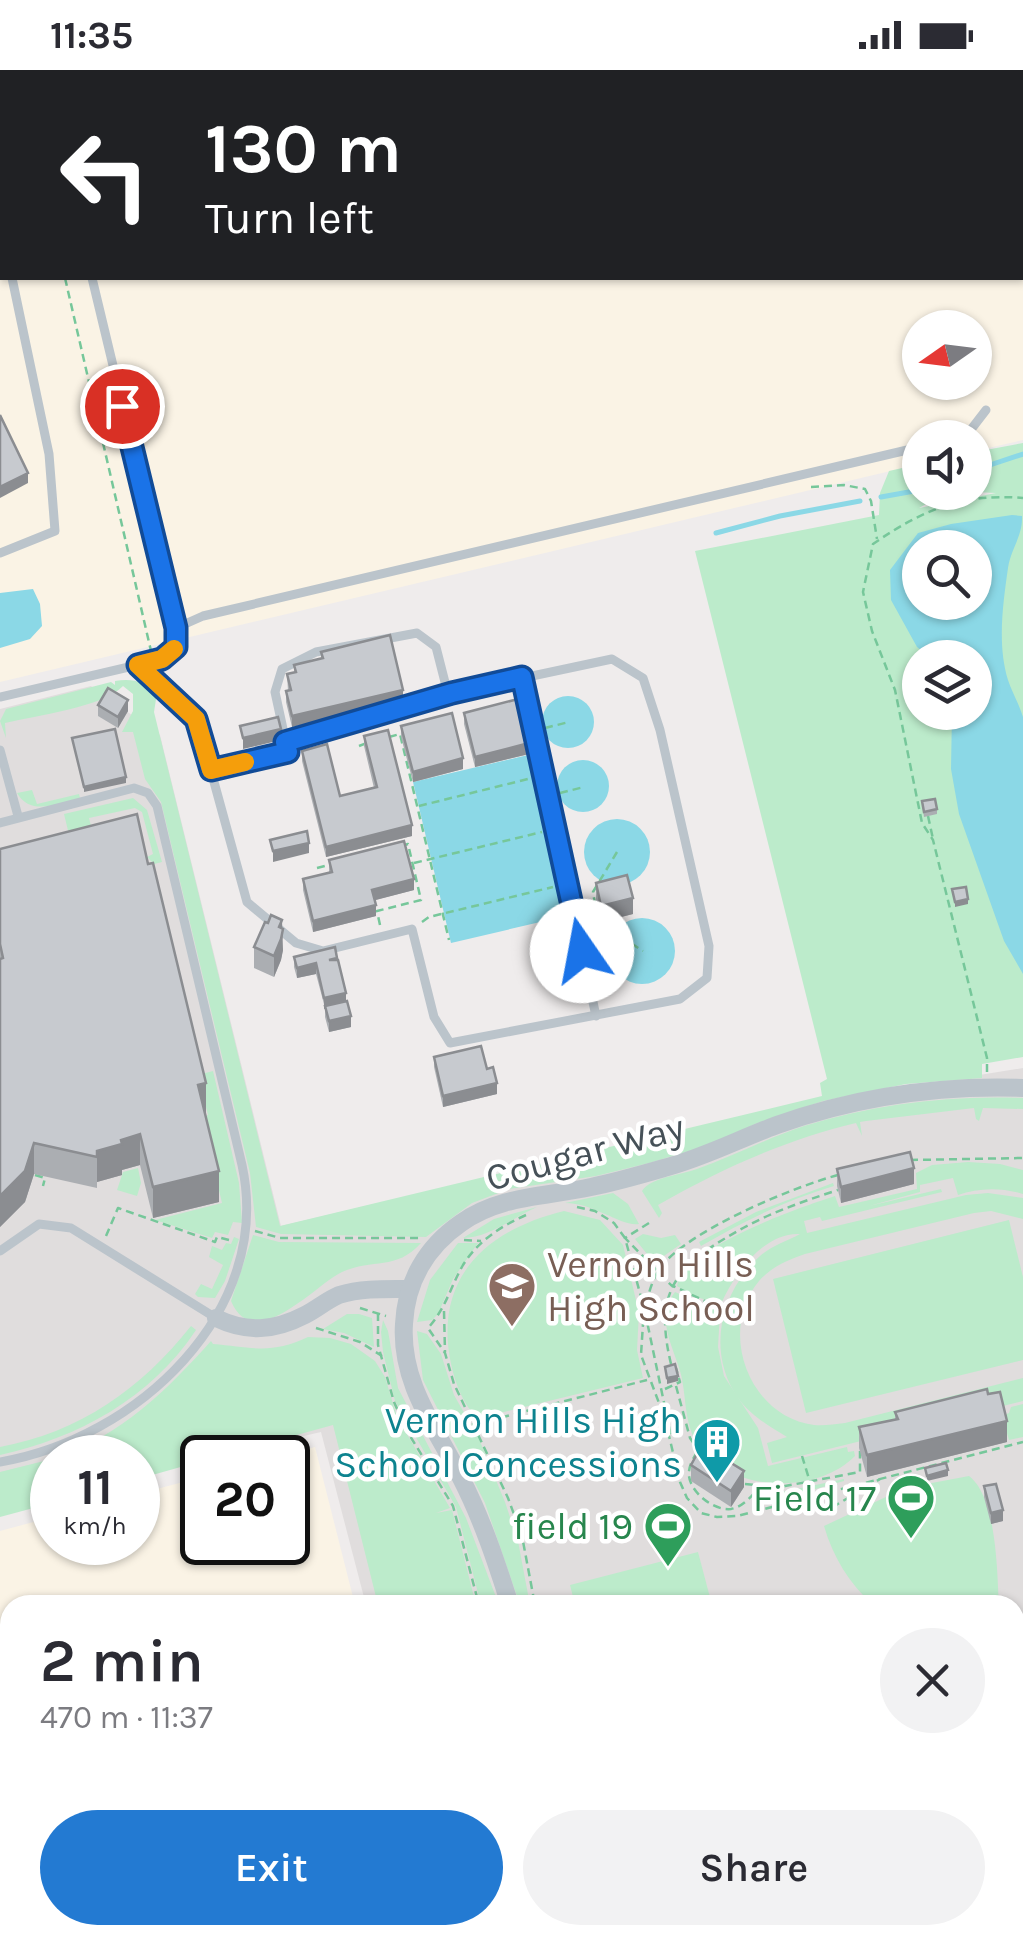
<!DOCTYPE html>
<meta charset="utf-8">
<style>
:root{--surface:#fff;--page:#f2f2f3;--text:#2b2b33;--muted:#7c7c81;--accent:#237ad2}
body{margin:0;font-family:Karla,sans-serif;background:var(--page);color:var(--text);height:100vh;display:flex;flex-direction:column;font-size:38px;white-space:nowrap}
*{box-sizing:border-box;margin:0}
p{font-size:32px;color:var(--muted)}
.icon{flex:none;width:55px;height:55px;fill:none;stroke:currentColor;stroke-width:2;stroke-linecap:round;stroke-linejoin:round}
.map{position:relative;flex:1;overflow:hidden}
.side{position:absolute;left:0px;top:1525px;width:1025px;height:350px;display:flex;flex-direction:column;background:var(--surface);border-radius:30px 30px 0 0;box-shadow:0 2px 8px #0004}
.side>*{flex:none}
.top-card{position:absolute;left:0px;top:0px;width:1025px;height:210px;box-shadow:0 2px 8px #0004;background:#202124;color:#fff;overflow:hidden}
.needle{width:65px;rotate:256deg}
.buttons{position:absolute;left:902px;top:240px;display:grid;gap:20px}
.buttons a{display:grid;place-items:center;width:90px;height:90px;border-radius:50%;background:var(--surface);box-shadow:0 2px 8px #0004;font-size:50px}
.speed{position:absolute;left:30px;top:1365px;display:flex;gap:20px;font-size:50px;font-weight:700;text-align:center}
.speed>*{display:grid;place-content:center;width:130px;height:130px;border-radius:50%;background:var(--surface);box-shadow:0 2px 8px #0004;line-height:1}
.speed small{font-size:25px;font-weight:400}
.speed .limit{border:5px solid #111;border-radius:15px;background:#fff;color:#111}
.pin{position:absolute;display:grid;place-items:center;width:85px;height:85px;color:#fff;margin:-42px;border:5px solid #fff;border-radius:50%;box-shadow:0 2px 10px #0007}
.me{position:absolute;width:110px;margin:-55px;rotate:348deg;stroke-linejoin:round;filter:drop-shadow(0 0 8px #0008)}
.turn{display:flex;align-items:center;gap:35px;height:210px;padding:0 40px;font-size:45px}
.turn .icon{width:130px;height:130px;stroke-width:2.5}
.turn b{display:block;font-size:70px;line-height:85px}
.round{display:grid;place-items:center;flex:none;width:105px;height:105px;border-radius:52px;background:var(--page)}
.headline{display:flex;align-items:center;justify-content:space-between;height:170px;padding:0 40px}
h1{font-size:60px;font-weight:600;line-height:75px}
.button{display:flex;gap:20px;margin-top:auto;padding:20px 40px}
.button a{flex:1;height:115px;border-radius:60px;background:var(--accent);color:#fff;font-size:40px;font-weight:600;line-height:115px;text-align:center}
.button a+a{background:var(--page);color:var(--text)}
.status{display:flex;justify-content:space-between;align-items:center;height:70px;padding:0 50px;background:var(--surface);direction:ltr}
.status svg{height:28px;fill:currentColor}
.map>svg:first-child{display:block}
.commercial{fill:#faf3e5;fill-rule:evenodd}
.education{fill:#e0dddd}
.green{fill:#bcebcb;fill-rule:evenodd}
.water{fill:#8bd8e6;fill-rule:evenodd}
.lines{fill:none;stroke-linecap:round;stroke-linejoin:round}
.stream{stroke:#8bd8e6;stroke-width:5}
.path{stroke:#76c79a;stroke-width:2.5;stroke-dasharray:8 5;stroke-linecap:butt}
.lane{stroke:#bbc4cb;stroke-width:9}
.street{stroke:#bbc4cb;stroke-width:18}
.secondary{stroke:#bac6cf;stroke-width:25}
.wall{fill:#abaeb2}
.shaded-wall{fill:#8b8d91}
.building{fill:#c7cacf;stroke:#8b8d91;stroke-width:2.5}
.route-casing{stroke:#114b97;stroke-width:25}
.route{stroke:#1a73e8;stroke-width:18}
.slow{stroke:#f59e0b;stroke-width:18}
.labels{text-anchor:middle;stroke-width:9;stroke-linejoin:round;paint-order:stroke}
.street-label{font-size:38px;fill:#465158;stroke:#fff}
.education-label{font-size:38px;fill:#785e54;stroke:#fff;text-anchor:start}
.culture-label{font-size:38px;fill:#0d838f;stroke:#fff;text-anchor:end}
.leisure-label{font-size:38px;fill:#27864d;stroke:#fff;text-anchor:end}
</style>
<div class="status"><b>11:35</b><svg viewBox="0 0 49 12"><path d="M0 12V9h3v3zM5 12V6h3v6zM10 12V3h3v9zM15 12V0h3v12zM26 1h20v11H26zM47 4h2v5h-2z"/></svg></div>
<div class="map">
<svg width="1023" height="1875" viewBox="0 0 1023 1875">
<rect width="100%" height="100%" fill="#efecec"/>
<g class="commercial">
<path d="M0,0H1023V370L975,381V368H920V394L0,612ZM2,2H1022V208H2ZM920,258H975V312H920Z"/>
<polygon points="315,1377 355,1535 10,1535 10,1865 439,1865 441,1875 0,1875 0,1461 52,1447 52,1472 138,1472 138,1424 202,1407 202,1472 288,1472 288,1388 277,1387"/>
</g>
<g class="education">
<polygon points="91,616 160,665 281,1156 806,1033 1023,998 1023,1748 1015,1752 1015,1535 366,1535 321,1362 213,1387 52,1388 52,1426 0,1438 0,639"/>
<polygon points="451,1865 808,1865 790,1875 454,1875"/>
</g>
<g class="green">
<path d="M1023,373V987L982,994V1008L906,1014L823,1031L755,1054L710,1075L649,1093L596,1106L509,1119L472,1133L426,1167L281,1164L256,1157L250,1103L161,732L145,709L133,662H122L133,641V624L123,616C104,637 34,646 5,653L6,668L0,651L6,639L111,612L115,615V611C131,608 145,611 157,623L154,642L280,1156L822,1026L820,1013L827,1009L695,481L879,445L880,423L889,401L920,394V422L958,423H946L919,438L996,423L975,422V382ZM920,478H975V532H920ZM920,588H975V642H920Z"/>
<path d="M32,720L37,734L79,724L80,728C58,733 31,747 17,723Z"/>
<polygon points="133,728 147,740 162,792 154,794 148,788 141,790 153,784 142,742 135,738 89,748 98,784 75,789 64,744"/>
<polygon points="213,1001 239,1113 242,1153 233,1152 228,1165 215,1162 212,1168 155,1150 222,1133 202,1048 208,1045 198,1005"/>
<path d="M1023,1028V1039L983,1038L979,1051L976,1049L974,1038L866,1051L860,1052L862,1066L856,1053C785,1070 721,1099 658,1135L662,1143L659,1148L642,1121C651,1107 681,1105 697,1099C734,1086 767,1068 804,1056C875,1034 949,1025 1023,1028Z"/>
<path d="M968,1092L1000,1094L1023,1100V1124C1000,1117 978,1118 958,1125L953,1108L920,1115V1122L869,1136L941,1119L942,1122L822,1151L820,1147L804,1151L807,1163L966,1125L988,1123L1023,1128V1149L991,1141L974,1143L805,1184C788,1190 771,1197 759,1211C717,1261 749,1347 814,1355C824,1356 835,1354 845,1353L1023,1308V1331L772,1393L767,1373L787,1367C769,1356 751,1346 738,1328C706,1282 720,1222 760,1186C771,1176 787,1171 800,1164C764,1162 734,1204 721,1234L696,1227L677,1216C682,1178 801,1137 835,1126L839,1137L917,1119L916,1103L932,1095Z"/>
<polygon points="138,1098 141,1113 137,1126 117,1120 123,1102"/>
<path d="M833,1113L834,1116C786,1130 744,1151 701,1176L699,1172L756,1142Z"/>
<path d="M613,1123L628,1134L639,1154C621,1157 595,1133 565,1133Z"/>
<path d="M537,1137C512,1148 489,1168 463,1168L494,1149Z"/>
<path d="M564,1141L600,1150L623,1175L639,1243L637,1280L643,1308L479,1348C464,1338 455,1312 451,1294C433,1208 486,1160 564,1141Z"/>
<polygon points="1009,1150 1023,1207 1023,1290 806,1343 773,1209"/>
<polygon points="643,1164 661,1168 675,1165 681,1174 658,1190 647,1184 635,1169"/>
<path d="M253,1165L279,1172L421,1173C396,1201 373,1188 342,1202C317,1213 254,1286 231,1231Z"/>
<polygon points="234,1167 239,1169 225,1211 215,1228 198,1227 195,1224 201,1214 212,1219 223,1195 209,1187 212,1176 222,1180 226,1173 231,1174"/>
<polygon points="458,1173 478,1173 453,1209 438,1244 432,1250 417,1252 430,1210"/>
<path d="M675,1222L720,1242L718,1277L724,1306L758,1358L768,1396L847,1377L848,1382L854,1381L855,1386C817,1425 730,1423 698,1375C683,1352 687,1325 680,1301C673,1276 655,1248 675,1222Z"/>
<polygon points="347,1244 359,1244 372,1248 374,1277 344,1263 323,1259"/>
<polygon points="383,1250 388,1261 398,1318 466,1448 499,1535 481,1535 456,1437 395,1331 383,1282 381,1262"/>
<path d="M191,1256L196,1260C151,1328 78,1368 0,1385V1377C80,1362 141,1319 191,1256Z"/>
<polygon points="417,1261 427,1264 441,1284 454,1325 479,1369 505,1432 518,1471 530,1535 520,1535 485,1433 423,1310"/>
<path d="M308,1267L330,1268L351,1274L375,1291L385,1307L397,1347L450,1438L436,1443L452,1440L476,1535H378L333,1355L217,1387L202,1388V1391L138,1409V1388L56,1387C121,1366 167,1320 211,1271L213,1274C252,1277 270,1285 308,1267Z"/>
<polygon points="1023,1334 1023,1367 1009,1370 1002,1346 1009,1343 1011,1337"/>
<polygon points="52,1389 52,1433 0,1447 0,1402"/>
<path d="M969,1406C997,1427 997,1502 999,1535H873C849,1513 833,1487 824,1456L905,1418Z"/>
<polygon points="844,1409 844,1411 745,1439 763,1434 761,1422 782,1422"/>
<polygon points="698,1482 712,1535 575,1535 570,1515"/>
<polygon points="1023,1565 1023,1703 1015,1706 1015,1567"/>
<polygon points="1023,1818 1023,1875 892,1875 915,1865 1015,1865 1015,1822"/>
<polygon points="458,1865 634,1865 641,1875 461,1875"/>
</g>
<g class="water">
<path d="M1012,445L1022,446C1023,466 1011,478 1008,498C1003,533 997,575 1008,610C1012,622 1019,634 1023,647V904L1004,871L959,744L951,699L952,643L975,642V588L930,587L917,577L891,530L890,500L918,463L951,454ZM920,478H975V532H920Z"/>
<polygon points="33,519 40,534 42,556 30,569 0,578 0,523"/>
<circle cx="568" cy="652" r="26"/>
<polygon points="528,685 566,846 451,873 413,712"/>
<circle cx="583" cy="716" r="26"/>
<circle cx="617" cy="782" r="33"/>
<circle cx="642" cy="881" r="33"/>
</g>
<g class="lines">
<g class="stream">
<polyline points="975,400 1023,384"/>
<polyline points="881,427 920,420"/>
<polyline points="716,463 780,446 860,431"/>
</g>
<g class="path">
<polyline points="18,0 18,2"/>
<polyline points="65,208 151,581"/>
<polyline points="811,417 844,415 865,419 871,431 877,469"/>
<polyline points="545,658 569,652"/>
<polyline points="389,667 400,664 449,870"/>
<polyline points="359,676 367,673"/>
<polyline points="560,723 584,717"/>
<polyline points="419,736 532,708"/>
<polyline points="928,746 933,769"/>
<polyline points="617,782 593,822 598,852 643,881"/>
<polyline points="414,793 542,762"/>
<polyline points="317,798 329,795"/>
<polyline points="422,852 429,847 553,817"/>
<polyline points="380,855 377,841 421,830 408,774 405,775"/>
<path d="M987,1002V988L933,770L922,753L895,620L872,561L863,522L873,474C922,440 963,423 1023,428"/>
<polyline points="910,1090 1023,1088"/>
<polyline points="35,1105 45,1108 43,1116"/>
<polyline points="577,1137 595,1141 614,1153 625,1168 644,1238 641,1285 665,1349 680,1412 687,1428 701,1443 717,1447 737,1446 1023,1372"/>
<path d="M526,1145C501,1156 478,1171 463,1195C450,1218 446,1238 428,1258L445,1283L454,1314L508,1428L522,1466L535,1535"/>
<polyline points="649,1153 625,1168 671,1215 724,1240"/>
<polyline points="255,1161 280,1168 422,1168"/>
<polyline points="106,1166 118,1138 215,1172 217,1167 229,1170"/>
<polyline points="464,1170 481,1171"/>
<path d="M646,1234C649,1222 653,1208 660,1198C687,1161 793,1117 838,1105"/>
<polyline points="360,1238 386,1246"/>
<polyline points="444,1241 445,1282"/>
<polyline points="645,1242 671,1366"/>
<polyline points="378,1243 378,1275 394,1332 407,1361 453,1436 479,1535"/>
<polyline points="316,1258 360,1272 382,1286"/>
<path d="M671,1294C655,1227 671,1200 729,1166C764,1145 798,1133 838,1120"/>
<polyline points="676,1316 690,1368 701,1384"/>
<polyline points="665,1319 680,1312 676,1298"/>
<polyline points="476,1354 647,1310"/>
<path d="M697,1382C693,1389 688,1397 689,1406C691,1423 714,1441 731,1439C742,1437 751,1427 758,1419"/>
<polyline points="802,1386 810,1412"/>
<polyline points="745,1414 780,1417 860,1402 860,1381"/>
<polyline points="821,1444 880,1409"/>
<polyline points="1015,1758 1023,1753"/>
<polyline points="1015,1843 1023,1839"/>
<polyline points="696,1865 700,1875"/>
<polyline points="755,1875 771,1865"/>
<polyline points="953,1875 973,1865"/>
</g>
<g class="lane">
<polyline points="44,0 45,2"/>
<polyline points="629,0 629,2"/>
<polyline points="73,2 84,0"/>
<polyline points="660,2 671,0"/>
<polyline points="0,153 2,165"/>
<polyline points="959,368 966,366 986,340"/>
<polyline points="0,483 55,461 49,384 12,208"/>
<polyline points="176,558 203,546 920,377"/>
<polyline points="138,595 196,649 211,701 288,682 275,622 282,599 316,582 417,563 436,577 448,624"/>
<polyline points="523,607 596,946"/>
<polyline points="0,627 163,589 176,577 176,558 92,208"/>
<polyline points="0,680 18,746"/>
<polyline points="211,701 247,832 296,873 323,881 412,859 434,947 450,973 680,929 707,908 709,876 660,660 643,608 612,589 448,624 285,671"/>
<path d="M0,753L134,718L148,723L157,736L242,1095C274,1242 136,1369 0,1392"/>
<polyline points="0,1181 39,1154 71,1158 216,1248"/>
<polyline points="0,1671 10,1715"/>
<polyline points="36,1865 37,1875"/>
<polyline points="338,1865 340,1875"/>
</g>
<g class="street">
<path d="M216,1248C247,1263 274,1261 305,1245C317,1239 327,1230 339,1225C362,1218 385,1219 409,1219"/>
<path d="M510,1535C496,1491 482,1449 461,1408C436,1358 400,1313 404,1254C406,1212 426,1177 461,1153C500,1125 546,1127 591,1117C615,1112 640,1105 664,1098C703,1088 739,1069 777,1055C856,1027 939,1015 1023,1018"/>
<polyline points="645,1865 652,1875"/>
<polyline points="669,1865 674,1875"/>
</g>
<g class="secondary">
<polyline points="1015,1788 1023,1784"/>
<polyline points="1015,1812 1023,1809"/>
<polyline points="820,1875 842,1865"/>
<polyline points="872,1875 895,1865"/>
</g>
</g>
<g class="wall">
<polygon points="321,582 403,631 292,657 286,632 286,621 288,621 287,604 294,603 294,595 321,588"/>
<polygon points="98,635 128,641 118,658 98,646"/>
<polygon points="464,643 529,684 475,697 464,654"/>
<polygon points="401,656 463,699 413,712 401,667"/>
<polygon points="364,666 412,766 326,787 302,691 302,681 340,726 374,718 364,676"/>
<polygon points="922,731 937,739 937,744 924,747"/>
<polygon points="0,779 206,1044 205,1044 219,1132 153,1148 140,1095 122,1100 122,1105 97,1112 97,1118 34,1104 25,1132 0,1157"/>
<polygon points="329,790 414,820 375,830 376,846 313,862 303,820 303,809 329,803"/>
<polygon points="596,813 633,844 601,852 596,829"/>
<polygon points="254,877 283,880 281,890 274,907 254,898"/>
<polygon points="335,877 346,923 346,931 351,957 329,962 325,947 325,938 316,904 297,908 294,897 294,887"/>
<polygon points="434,987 487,999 497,1024 443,1037 434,997"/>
<polygon points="837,1099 914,1114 841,1133 837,1116"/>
<polygon points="988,1324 1007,1372 867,1407 859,1378 859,1357 895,1349 895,1342"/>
<polygon points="691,1395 744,1417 731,1437 691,1411"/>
<polygon points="984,1416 1003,1451 991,1454 984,1427"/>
<polygon points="68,1865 290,1865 290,1875 69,1875"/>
</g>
<g class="shaded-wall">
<polygon points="28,403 28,413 0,428 0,417"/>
<polygon points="403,620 403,631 292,657 292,646"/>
<polygon points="128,630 128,641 118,658 118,647"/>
<polygon points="281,659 281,670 243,679 243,668"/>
<polygon points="529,673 529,684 475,697 475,687"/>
<polygon points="463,688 463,699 413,712 413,702"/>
<polygon points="126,707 126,713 84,722 84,717"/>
<polygon points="412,755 412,766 326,787 326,777"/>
<polygon points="309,773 309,783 273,792 273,781"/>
<polygon points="414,809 414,820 372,831 372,820"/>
<polygon points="633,828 633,844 601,852 601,836"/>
<polygon points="968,829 968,834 955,837 955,832"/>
<polygon points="376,835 376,846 313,862 313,851"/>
<polygon points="282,850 283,880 281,890 274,907 274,886 279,857"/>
<polygon points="316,893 316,904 297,908 297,898"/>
<polygon points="346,923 346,934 324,939 324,928"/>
<polygon points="351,946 351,957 329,962 329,951"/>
<polygon points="206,1013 206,1044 198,1046 198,1015"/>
<polygon points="497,1013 497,1024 443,1037 443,1026"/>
<polygon points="140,1064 140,1095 122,1100 122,1105 97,1112 97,1081 121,1070"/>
<polygon points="34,1073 34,1104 25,1132 0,1157 0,1126"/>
<polygon points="914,1098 914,1114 841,1133 841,1117"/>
<polygon points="219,1101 219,1132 153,1148 153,1117"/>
<polygon points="678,1306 678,1311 667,1314 667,1308"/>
<polygon points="1007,1351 1007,1372 867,1407 867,1385"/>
<polygon points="948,1400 948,1406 927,1411 927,1406"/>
<polygon points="744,1401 744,1417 731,1437 731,1421"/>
<polygon points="1003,1440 1003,1451 991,1454 991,1443"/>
</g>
<g class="building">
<polygon points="0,345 28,403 0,417"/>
<polygon points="390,565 403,620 292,646 286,621 291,620 287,604 296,602 294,595 323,588 321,582"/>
<polygon points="108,618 128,630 118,647 98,635"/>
<polygon points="518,629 529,673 475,687 464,643"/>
<polygon points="452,643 463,688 413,702 401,656"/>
<polygon points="278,647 281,659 243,668 240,656"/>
<polygon points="115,659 126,707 84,717 72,668"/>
<polygon points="388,660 412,755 326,777 302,681 327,674 340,726 377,717 364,666"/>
<polygon points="935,729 937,739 924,742 922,731"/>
<polygon points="137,744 148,794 153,793 206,1013 198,1015 219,1101 153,1117 140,1064 121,1070 122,1074 97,1081 97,1087 34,1073 25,1101 0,1126 0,889 3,888 0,874 0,779"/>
<polygon points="307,761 309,773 273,781 270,770"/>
<polygon points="404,771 414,809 372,820 376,835 313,851 303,809 332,802 329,790"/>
<polygon points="627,805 633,828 601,836 596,813"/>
<polygon points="966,817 968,829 955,832 952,819"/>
<polygon points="271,845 282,850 279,857 283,859 281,869 274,886 254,877 265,852 268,853"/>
<polygon points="335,877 337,888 329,890 338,890 346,923 324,928 316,893 297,898 294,887"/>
<polygon points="347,931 351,946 329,951 325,936"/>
<polygon points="481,976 487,999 493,997 497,1013 443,1026 434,987"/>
<polygon points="910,1082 914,1098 841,1117 837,1099"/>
<polygon points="675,1294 678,1306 667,1308 665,1297"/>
<polygon points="987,1319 988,1324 1000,1322 1007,1351 867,1385 859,1357 898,1349 895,1342"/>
<polygon points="702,1375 744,1401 731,1421 691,1395"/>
<polygon points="946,1393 948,1400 927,1406 925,1398"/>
<polygon points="996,1414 1003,1440 991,1443 984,1416"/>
<polygon points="88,1865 252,1865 228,1869 226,1875 101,1875"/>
</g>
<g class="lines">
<g class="route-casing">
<polyline id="route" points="122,336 176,558 176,577 162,589 138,595 196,649 211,700 288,682 285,672 452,623 522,607 582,881"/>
</g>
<use href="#route" class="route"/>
<polyline class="slow" points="174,579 162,589 138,595 196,649 211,700 245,692"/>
</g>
<defs>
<g id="school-pin" transform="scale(2.5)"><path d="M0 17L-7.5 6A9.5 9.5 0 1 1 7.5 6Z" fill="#8d6e63" stroke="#fff"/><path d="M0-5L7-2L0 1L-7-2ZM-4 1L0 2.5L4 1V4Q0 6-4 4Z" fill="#fff"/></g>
<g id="building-pin" transform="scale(2.5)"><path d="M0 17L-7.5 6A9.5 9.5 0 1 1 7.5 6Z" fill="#0f9aa8" stroke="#fff"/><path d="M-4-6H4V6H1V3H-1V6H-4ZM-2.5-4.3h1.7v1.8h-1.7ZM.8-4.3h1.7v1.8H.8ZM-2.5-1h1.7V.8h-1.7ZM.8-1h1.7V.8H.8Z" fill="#fff"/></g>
<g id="stadium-pin" transform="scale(2.5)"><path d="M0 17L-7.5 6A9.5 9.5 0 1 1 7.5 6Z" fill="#2e9e5b" stroke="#fff"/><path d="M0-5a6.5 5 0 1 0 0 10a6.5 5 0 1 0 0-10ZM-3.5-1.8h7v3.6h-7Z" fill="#fff"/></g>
</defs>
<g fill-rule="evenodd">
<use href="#school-pin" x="512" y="1216"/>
<use href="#building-pin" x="717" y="1372"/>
<use href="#stadium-pin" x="911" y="1428"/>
<use href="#stadium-pin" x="668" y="1456"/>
</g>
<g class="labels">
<g class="street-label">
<text transform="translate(585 1082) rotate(-15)" y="13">Cougar Way</text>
</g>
<g class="education-label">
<text x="547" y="1207">Vernon Hills<tspan x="547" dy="44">High School</tspan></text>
</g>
<g class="culture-label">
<text x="682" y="1363">Vernon Hills High<tspan x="682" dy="44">School Concessions</tspan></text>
</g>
<g class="leisure-label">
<text x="876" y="1441">Field 17</text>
<text x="633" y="1469">field 19</text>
</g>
</g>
</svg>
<div class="buttons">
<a><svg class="needle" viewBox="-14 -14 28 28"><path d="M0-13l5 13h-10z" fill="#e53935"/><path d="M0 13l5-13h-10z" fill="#7c7c81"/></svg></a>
<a><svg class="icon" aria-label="sound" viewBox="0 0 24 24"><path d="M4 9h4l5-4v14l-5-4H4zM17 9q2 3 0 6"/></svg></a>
<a><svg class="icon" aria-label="search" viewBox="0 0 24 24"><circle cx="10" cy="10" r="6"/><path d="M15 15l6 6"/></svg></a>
<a><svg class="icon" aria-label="layers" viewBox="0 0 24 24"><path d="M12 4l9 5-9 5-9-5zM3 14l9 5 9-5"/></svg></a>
</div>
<div class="speed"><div>11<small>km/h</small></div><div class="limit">20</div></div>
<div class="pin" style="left:122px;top:336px;background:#d93025"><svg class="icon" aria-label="arrive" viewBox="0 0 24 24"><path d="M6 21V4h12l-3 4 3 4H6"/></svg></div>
<svg class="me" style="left:582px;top:881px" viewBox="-20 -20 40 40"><circle r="19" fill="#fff"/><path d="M0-13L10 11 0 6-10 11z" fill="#1a73e8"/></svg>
<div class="top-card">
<div class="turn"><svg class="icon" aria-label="left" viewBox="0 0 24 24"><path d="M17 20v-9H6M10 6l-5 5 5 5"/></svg><div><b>130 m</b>Turn left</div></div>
</div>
<section class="side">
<div class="headline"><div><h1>2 min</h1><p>470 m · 11:37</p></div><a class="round"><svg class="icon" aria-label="close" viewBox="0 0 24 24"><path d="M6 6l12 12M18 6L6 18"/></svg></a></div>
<div class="button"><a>Exit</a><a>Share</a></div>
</section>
</div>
